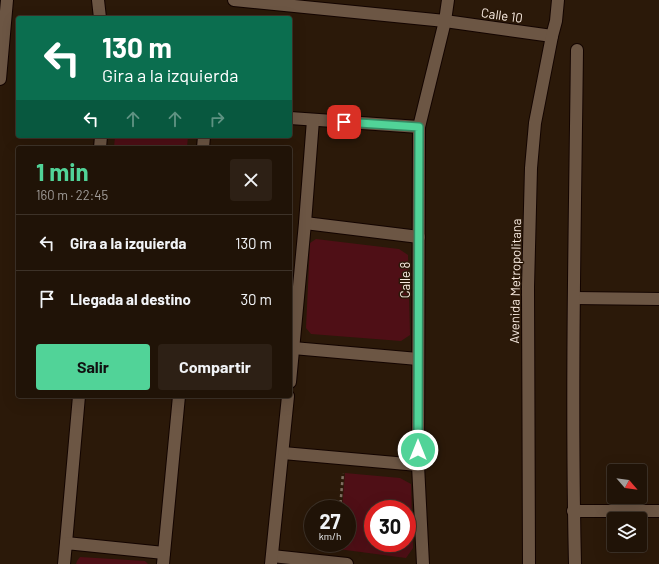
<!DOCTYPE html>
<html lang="es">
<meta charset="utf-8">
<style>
:root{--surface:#201307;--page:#2d2015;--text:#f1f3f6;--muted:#a29e9b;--line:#3d3228;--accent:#51d398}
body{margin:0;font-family:Barlow,sans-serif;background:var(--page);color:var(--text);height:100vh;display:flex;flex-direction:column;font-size:15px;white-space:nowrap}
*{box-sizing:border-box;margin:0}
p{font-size:13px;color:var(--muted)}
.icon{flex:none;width:22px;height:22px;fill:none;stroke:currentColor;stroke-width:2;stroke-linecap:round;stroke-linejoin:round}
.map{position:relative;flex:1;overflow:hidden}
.side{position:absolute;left:16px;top:146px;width:276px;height:252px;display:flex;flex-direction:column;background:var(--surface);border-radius:4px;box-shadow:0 4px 16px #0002,0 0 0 1px var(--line)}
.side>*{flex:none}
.guide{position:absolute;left:16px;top:16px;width:276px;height:122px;border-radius:4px;box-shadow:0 4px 16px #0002,0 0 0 1px var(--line);background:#0b6e4f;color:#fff;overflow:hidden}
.needle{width:26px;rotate:118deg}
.controls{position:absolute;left:607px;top:464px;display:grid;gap:8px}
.controls a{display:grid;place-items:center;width:40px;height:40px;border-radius:4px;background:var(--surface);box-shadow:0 4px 16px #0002,0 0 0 1px var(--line);font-size:20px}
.speed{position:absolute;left:304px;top:500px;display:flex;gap:8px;font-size:20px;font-weight:700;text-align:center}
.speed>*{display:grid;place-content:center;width:52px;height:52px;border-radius:50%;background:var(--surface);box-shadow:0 4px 16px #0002,0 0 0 1px var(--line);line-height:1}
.speed small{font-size:10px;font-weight:400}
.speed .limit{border:6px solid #d22;background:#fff;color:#111}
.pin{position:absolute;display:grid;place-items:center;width:34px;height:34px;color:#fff;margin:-17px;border-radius:8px;box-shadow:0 2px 6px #0006}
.me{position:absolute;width:44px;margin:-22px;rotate:0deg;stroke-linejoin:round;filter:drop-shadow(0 0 3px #0008)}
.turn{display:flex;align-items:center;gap:14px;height:84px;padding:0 20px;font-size:18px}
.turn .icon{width:52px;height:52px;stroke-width:2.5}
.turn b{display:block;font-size:28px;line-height:34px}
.lanes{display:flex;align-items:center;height:38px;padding:0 20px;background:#0003;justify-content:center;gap:20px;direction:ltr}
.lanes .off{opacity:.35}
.round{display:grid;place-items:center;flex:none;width:42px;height:42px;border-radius:4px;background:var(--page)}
.headline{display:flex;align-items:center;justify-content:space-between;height:68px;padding:0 20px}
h1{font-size:24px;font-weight:700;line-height:30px;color:var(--accent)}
.button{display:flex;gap:8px;margin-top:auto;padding:8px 20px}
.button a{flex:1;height:46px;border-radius:4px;background:var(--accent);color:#111;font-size:16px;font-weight:700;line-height:46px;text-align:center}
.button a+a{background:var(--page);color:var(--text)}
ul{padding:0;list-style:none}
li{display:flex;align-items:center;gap:12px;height:56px;padding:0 20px;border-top:1px solid var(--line)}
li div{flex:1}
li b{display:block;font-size:15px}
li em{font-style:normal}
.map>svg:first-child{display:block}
.green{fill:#4f0f16;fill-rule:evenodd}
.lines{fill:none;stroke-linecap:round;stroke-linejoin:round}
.minor-casing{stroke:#130400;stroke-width:14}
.path{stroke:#7f6e61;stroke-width:2.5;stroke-dasharray:3 3;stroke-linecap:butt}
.minor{stroke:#6c5644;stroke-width:12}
.route-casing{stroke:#358963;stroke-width:10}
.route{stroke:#51d398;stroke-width:7}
.labels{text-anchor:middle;stroke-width:3;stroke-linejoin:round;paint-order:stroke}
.street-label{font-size:13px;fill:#f7e9df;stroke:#2b1909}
</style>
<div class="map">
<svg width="659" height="564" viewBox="0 0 659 564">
<rect width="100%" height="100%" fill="#2b1909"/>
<g class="green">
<polygon points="115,136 188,136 187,148 114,148"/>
<polygon points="316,239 399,249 408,255 410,335 401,341 311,334 306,328 310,243"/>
<path d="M345,473L400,478L411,484L413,548L406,558L338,549L339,543H347V509H342ZM373,509H407V543H373Z"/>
<polygon points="80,557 145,561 148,564 76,564 77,561"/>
</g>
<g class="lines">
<g class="minor-casing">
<g id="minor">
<polyline points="98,0 100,18"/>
<polyline points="234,0 445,21 552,36"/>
<polyline points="0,79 7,0"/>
<polyline points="290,118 419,127"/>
<polyline points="100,148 101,136"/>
<polyline points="203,148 204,136"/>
<polyline points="305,223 419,237"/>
<polyline points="574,298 659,299"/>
<polyline points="293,348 418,359"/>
<polyline points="290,382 305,223 313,120"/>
<polyline points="283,453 418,465"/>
<polyline points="573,511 659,511"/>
<polyline points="66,543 79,396"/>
<polyline points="272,556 347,564"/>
<polyline points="64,564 66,543 164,553"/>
<polyline points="163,564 179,396"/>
<polyline points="271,564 288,396"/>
<polyline points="423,564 418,465 419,127 445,21 448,0"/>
<polyline points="529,564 528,287 531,168 535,123 552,36 556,21 558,0"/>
<path d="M575,564C571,393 575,221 577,50"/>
</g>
</g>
<polyline class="path" points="340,509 343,473"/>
<use href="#minor" class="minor"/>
</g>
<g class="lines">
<g class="route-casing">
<polyline id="route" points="344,122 419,127 418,450"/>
</g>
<use href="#route" class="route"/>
</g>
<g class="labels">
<g class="street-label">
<text transform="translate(502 15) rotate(8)" y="5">Calle 10</text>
<text transform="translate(405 280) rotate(-90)" y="5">Calle 8</text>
<text transform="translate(515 281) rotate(-89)" y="5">Avenida Metropolitana</text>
</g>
</g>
</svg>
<div class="controls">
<a><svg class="needle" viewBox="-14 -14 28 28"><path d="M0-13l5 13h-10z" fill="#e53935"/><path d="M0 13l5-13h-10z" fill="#a29e9b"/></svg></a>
<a><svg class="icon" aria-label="layers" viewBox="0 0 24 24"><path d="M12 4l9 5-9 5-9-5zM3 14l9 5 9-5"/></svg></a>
</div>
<div class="speed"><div>27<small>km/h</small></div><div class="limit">30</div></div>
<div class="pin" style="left:344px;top:122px;background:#d93025"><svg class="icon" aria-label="arrive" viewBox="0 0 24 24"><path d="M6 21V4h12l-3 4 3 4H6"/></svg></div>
<svg class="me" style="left:418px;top:450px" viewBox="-20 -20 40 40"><circle r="17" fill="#51d398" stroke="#fff" stroke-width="3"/><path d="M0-11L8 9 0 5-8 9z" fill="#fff"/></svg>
<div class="guide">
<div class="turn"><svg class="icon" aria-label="left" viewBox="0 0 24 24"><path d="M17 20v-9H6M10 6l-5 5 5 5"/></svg><div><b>130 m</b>Gira a la izquierda</div></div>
<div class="lanes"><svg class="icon" aria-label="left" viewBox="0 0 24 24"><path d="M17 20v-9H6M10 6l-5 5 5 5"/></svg><svg class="icon off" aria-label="ahead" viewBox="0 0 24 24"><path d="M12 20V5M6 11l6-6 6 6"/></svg><svg class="icon off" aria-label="ahead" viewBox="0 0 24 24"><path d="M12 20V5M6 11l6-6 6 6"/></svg><svg class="icon off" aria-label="right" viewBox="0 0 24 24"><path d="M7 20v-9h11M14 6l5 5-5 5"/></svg></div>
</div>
<section class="side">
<div class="headline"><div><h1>1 min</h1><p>160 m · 22:45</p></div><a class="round"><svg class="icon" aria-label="close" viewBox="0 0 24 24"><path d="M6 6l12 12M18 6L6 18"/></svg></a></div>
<ul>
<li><svg class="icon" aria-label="left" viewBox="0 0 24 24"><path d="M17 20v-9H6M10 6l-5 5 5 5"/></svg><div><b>Gira a la izquierda</b></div><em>130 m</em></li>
<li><svg class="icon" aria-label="arrive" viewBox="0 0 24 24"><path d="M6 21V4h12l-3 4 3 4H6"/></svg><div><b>Llegada al destino</b></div><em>30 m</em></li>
</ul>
<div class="button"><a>Salir</a><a>Compartir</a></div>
</section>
</div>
